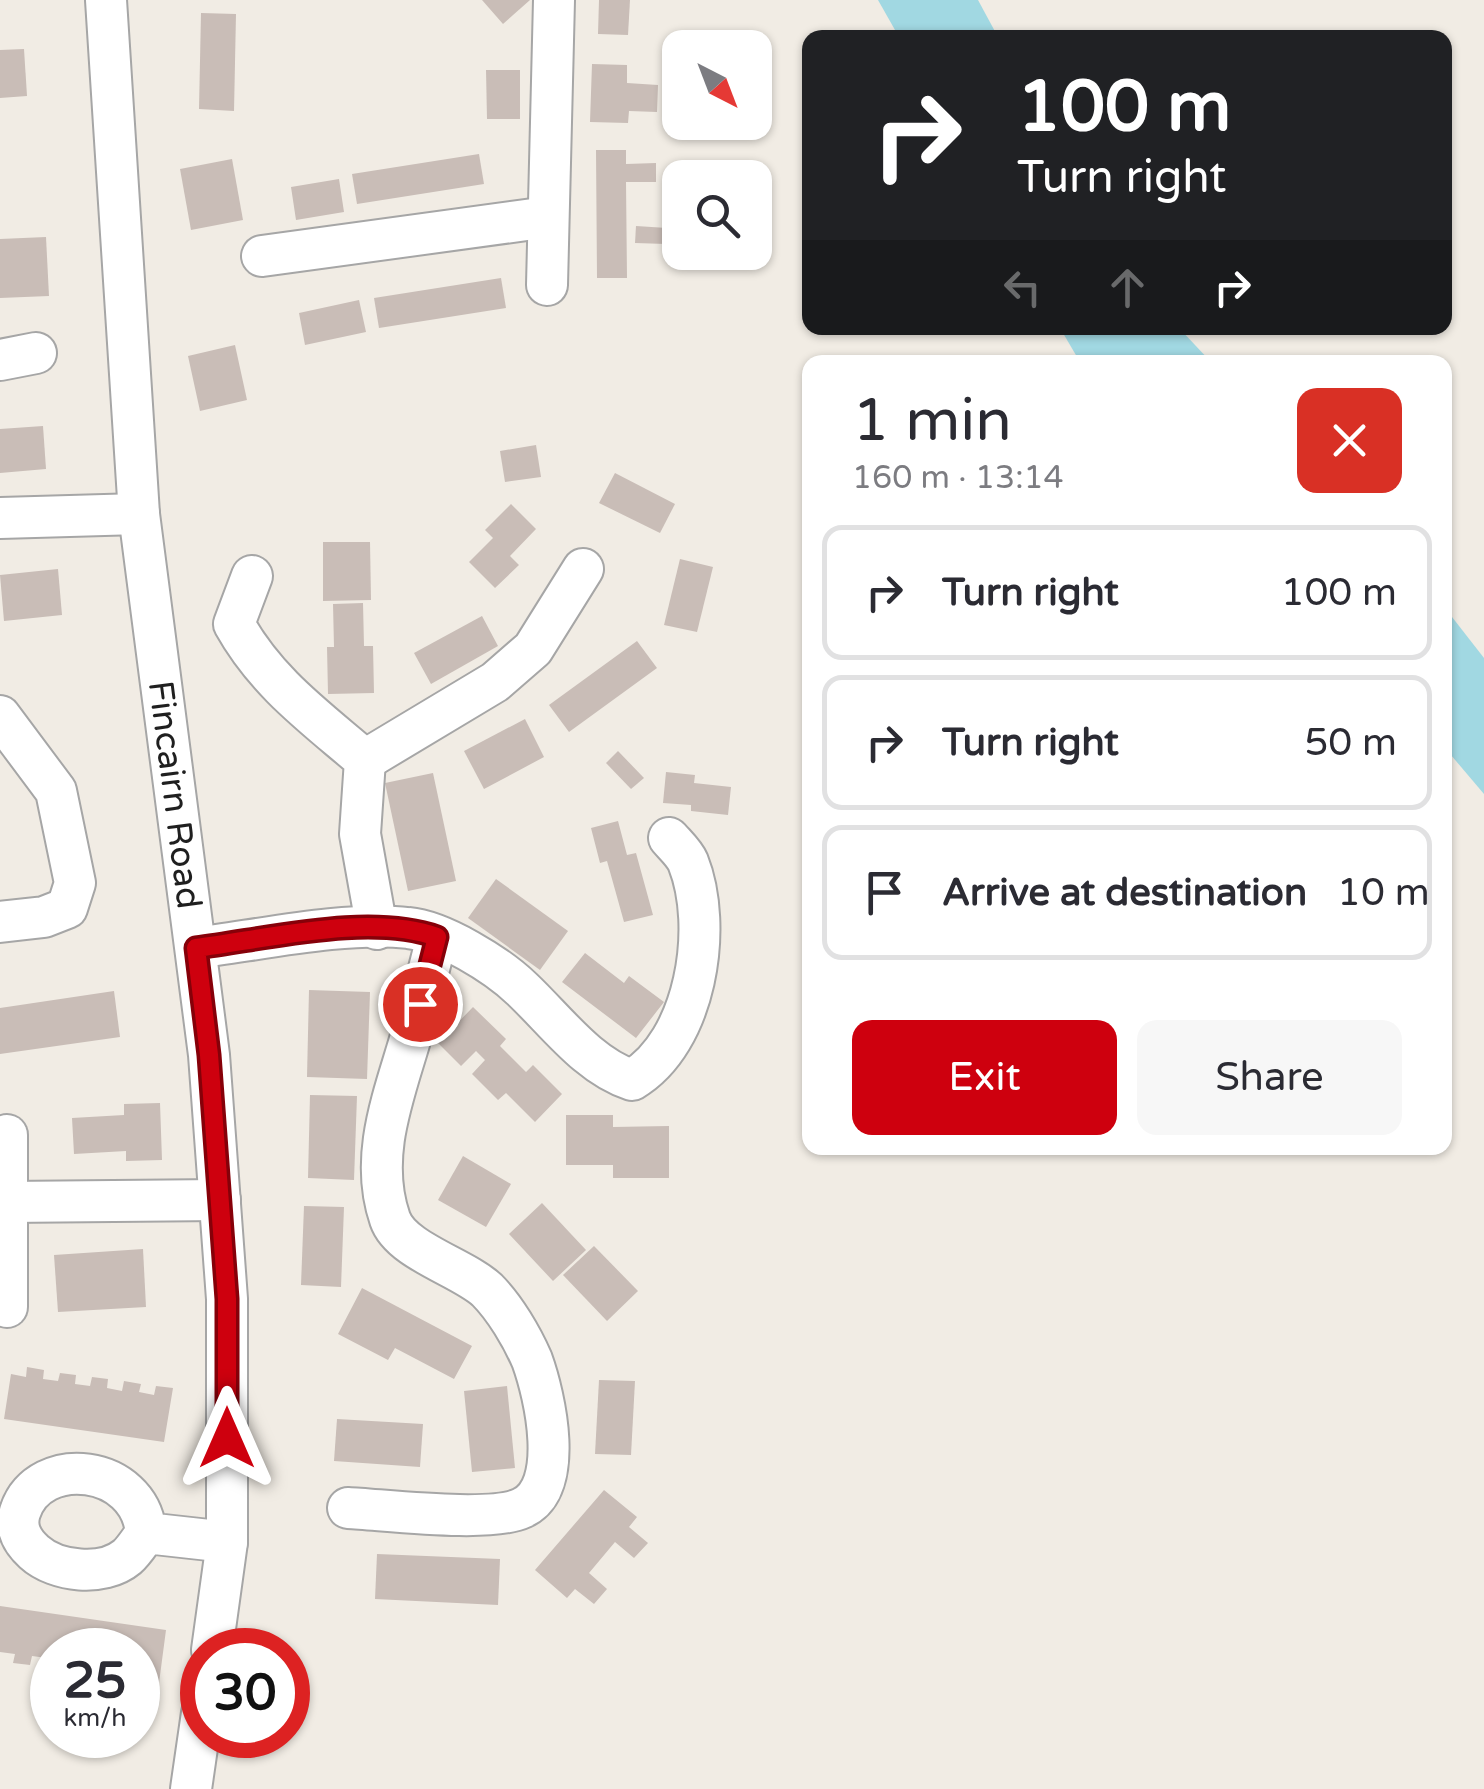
<!DOCTYPE html>
<meta charset="utf-8">
<style>
:root{--surface:#fff;--page:#f7f7f7;--text:#2b2b33;--muted:#7c7c81;--line:#e1e1e2;--accent:#ce000e}
body{margin:0;font-family:"Varela Round",sans-serif;background:var(--page);color:var(--text);height:100vh;display:flex;flex-direction:column;font-size:38px;white-space:nowrap}
*{box-sizing:border-box;margin:0}
p{font-size:32px;color:var(--muted)}
.icon{flex:none;width:55px;height:55px;fill:none;stroke:currentColor;stroke-width:2;stroke-linecap:round;stroke-linejoin:round}
.map{position:relative;flex:1;overflow:hidden}
.drawer{position:absolute;left:802px;top:355px;width:650px;height:800px;display:flex;flex-direction:column;background:var(--surface);border-radius:20px;box-shadow:0 2px 8px #0004}
.drawer>*{flex:none}
.top-card{position:absolute;left:802px;top:30px;width:650px;height:305px;border-radius:20px;box-shadow:0 2px 8px #0004;background:#202124;color:#fff;overflow:hidden}
.needle{width:65px;rotate:138deg}
.fabs{position:absolute;left:662px;top:30px;display:grid;gap:20px}
.fabs a{display:grid;place-items:center;width:110px;height:110px;border-radius:20px;background:var(--surface);box-shadow:0 2px 8px #0004;font-size:50px}
.speed{position:absolute;left:30px;top:1628px;display:flex;gap:20px;font-size:50px;font-weight:700;text-align:center}
.speed>*{display:grid;place-content:center;width:130px;height:130px;border-radius:50%;background:var(--surface);box-shadow:0 2px 8px #0004;line-height:1}
.speed small{font-size:25px;font-weight:400}
.speed .limit{border:15px solid #d22;background:#fff;color:#111}
.pin{position:absolute;display:grid;place-items:center;width:85px;height:85px;color:#fff;margin:-42px;border:5px solid #fff;border-radius:50%;box-shadow:0 2px 10px #0007}
.me{position:absolute;width:110px;margin:-55px;rotate:0deg;stroke-linejoin:round;filter:drop-shadow(0 0 8px #0008)}
.turn{display:flex;align-items:center;gap:35px;height:210px;padding:0 50px;font-size:45px}
.turn .icon{width:130px;height:130px;stroke-width:2.5}
.turn b{display:block;font-size:70px;line-height:85px}
.lanes{display:flex;align-items:center;height:95px;padding:0 50px;background:#0003;justify-content:center;gap:50px;direction:ltr}
.lanes .off{opacity:.35}
.round{display:grid;place-items:center;flex:none;width:105px;height:105px;border-radius:20px;background:var(--page)}
.head{display:flex;align-items:center;justify-content:space-between;height:170px;padding:0 50px}
h1{font-size:60px;font-weight:600;line-height:75px}
.primary-button{display:flex;gap:20px;margin-top:auto;padding:20px 50px}
.primary-button a{flex:1;height:115px;border-radius:20px;background:var(--accent);color:#fff;font-size:40px;font-weight:600;line-height:115px;text-align:center}
.primary-button a+a{background:var(--page);color:var(--text)}
ul{padding:0;list-style:none}
li{display:flex;align-items:center;gap:30px;height:135px;margin:0 20px 15px;padding:0 30px;border:5px solid var(--line);border-radius:20px}
li div{flex:1}
li b{display:block;font-size:38px}
li em{font-style:normal}
.map>svg:first-child{display:block}
.water{fill:#a1d8e2}
.building{fill:#c9bdb7}
.lines{fill:none;stroke-linecap:round;stroke-linejoin:round}
.minor-casing{stroke:#a6a6a6;stroke-width:44}
.minor{stroke:#fff;stroke-width:40}
.route-casing{stroke:#860009;stroke-width:25}
.route{stroke:#ce000e;stroke-width:18}
.labels{text-anchor:middle;stroke-width:9;stroke-linejoin:round;paint-order:stroke}
.street-label{font-size:35px;fill:#1f1f1f;stroke:#fff}
</style>
<div class="map">
<svg width="1484" height="1789" viewBox="0 0 1484 1789">
<rect width="100%" height="100%" fill="#f1ece4"/>
<g class="water">
<polygon points="878,0 978,0 998,37 899,37"/>
<polygon points="1060,328 1179,328 1211,362 1080,362"/>
<polygon points="1445,608 1484,658 1484,794 1445,748"/>
</g>
<g class="building">
<polygon points="482,0 530,0 503,24"/>
<polygon points="599,0 630,0 628,35 598,34"/>
<polygon points="201,13 236,14 234,111 199,109"/>
<polygon points="24,49 27,96 0,98 0,50"/>
<polygon points="592,64 627,65 627,83 658,85 657,112 629,111 628,123 590,122"/>
<polygon points="486,70 520,70 520,119 487,119"/>
<polygon points="596,150 626,150 626,164 656,163 656,182 626,182 627,278 597,278"/>
<polygon points="479,154 484,184 357,204 352,174"/>
<polygon points="232,159 243,220 191,230 180,169"/>
<polygon points="339,179 344,212 296,220 291,187"/>
<polygon points="636,226 667,228 666,244 635,243"/>
<polygon points="46,237 49,296 0,298 0,239"/>
<polygon points="501,278 506,308 379,328 374,298"/>
<polygon points="359,300 366,332 305,345 299,313"/>
<polygon points="235,345 247,400 200,411 188,356"/>
<polygon points="43,426 46,469 0,473 0,429"/>
<polygon points="536,445 541,477 505,482 500,451"/>
<polygon points="615,473 675,504 660,533 599,503"/>
<polygon points="511,504 536,529 510,556 519,565 495,588 469,562 493,538 485,530"/>
<polygon points="323,542 370,542 371,600 323,601"/>
<polygon points="680,559 713,567 697,632 664,625"/>
<polygon points="58,569 62,615 4,621 0,575"/>
<polygon points="363,603 364,646 373,646 374,693 328,694 327,647 334,647 333,604"/>
<polygon points="482,616 498,646 431,684 414,653"/>
<polygon points="637,641 657,668 569,732 549,705"/>
<polygon points="525,719 544,757 484,789 464,751"/>
<polygon points="618,751 644,778 631,789 606,763"/>
<polygon points="666,772 695,775 694,783 731,787 728,815 691,811 691,805 663,803"/>
<polygon points="433,773 456,881 408,891 385,783"/>
<polygon points="618,821 627,855 636,853 653,915 624,922 607,861 600,863 591,828"/>
<polygon points="496,879 568,931 540,970 468,918"/>
<polygon points="585,953 624,983 629,976 664,1002 636,1038 562,982"/>
<polygon points="309,990 370,992 367,1079 307,1077"/>
<polygon points="114,991 120,1037 0,1054 0,1008"/>
<polygon points="473,1007 506,1039 500,1046 526,1072 533,1065 562,1094 535,1122 506,1093 498,1100 472,1074 485,1060 476,1051 461,1066 438,1043"/>
<polygon points="310,1095 357,1096 354,1180 308,1178"/>
<polygon points="160,1103 162,1160 126,1161 126,1151 74,1154 72,1118 124,1115 124,1104"/>
<polygon points="566,1115 613,1115 613,1127 669,1126 669,1178 613,1178 613,1165 566,1165"/>
<polygon points="463,1156 511,1184 486,1227 438,1200"/>
<polygon points="542,1203 586,1250 553,1281 509,1234"/>
<polygon points="304,1206 344,1207 341,1287 301,1285"/>
<polygon points="594,1246 638,1291 607,1321 563,1275"/>
<polygon points="143,1249 146,1307 58,1312 54,1255"/>
<polygon points="362,1288 472,1346 454,1379 395,1348 388,1360 338,1334"/>
<polygon points="27,1367 44,1370 43,1379 58,1381 60,1373 76,1375 75,1384 90,1386 92,1377 108,1379 107,1388 122,1391 124,1381 141,1384 139,1392 154,1395 156,1386 173,1388 164,1442 4,1419 11,1374 26,1377"/>
<polygon points="599,1380 635,1381 631,1455 595,1454"/>
<polygon points="507,1386 515,1468 472,1472 464,1391"/>
<polygon points="337,1419 423,1424 420,1467 334,1461"/>
<polygon points="604,1490 637,1517 629,1527 648,1543 634,1558 615,1542 589,1573 607,1589 594,1604 575,1589 567,1598 535,1570"/>
<polygon points="377,1554 500,1559 498,1605 375,1599"/>
<polygon points="0,1606 166,1630 159,1683 142,1681 143,1672 138,1671 138,1650 52,1650 52,1668 46,1667 47,1658 32,1656 30,1665 13,1663 15,1654 0,1652"/>
</g>
<g class="lines">
<g class="minor-casing">
<g id="minor">
<path id="s1" d="M106,0L139,514L209,1055L227,1299V1542L212,1650"/>
<polyline points="262,256 548,217"/>
<polyline points="547,285 554,0"/>
<polyline points="0,360 36,353"/>
<polyline points="0,518 139,514"/>
<path d="M252,576L234,624C267,683 315,717 365,760L360,834L377,929"/>
<polyline points="0,716 56,791 75,883 67,908 44,917 0,922"/>
<polyline points="365,760 495,682 533,649 583,569"/>
<path d="M196,948C259,940 346,921 408,928C442,931 497,965 522,989C555,1020 588,1066 632,1080C696,1042 714,927 688,862C684,853 675,845 669,838"/>
<polyline points="7,1135 7,1307"/>
<polyline points="7,1202 220,1200"/>
<path d="M348,1508C387,1510 491,1523 522,1508C566,1488 545,1396 532,1360C522,1337 505,1308 487,1290C462,1267 401,1251 390,1219C368,1155 395,1093 412,1033C421,1001 429,969 437,937"/>
<path d="M146,1533C140,1464 39,1453 20,1512C15,1528 22,1541 34,1552C56,1572 103,1577 127,1557C134,1551 140,1541 146,1533L227,1542"/>
<polyline points="191,1789 202,1713"/>
</g>
</g>
<use href="#minor" class="minor"/>
</g>
<g class="lines">
<g class="route-casing">
<path id="route" d="M227,1438V1299L209,1055L196,948C268,939 369,913 437,937L420,1004"/>
</g>
<use href="#route" class="route"/>
</g>
<g class="labels">
<g class="street-label">
<text dy="12" stroke="none"><textPath href="#s1" startOffset="798">Fincairn Road</textPath></text>
</g>
</g>
</svg>
<div class="fabs">
<a><svg class="needle" viewBox="-14 -14 28 28"><path d="M0-13l5 13h-10z" fill="#e53935"/><path d="M0 13l5-13h-10z" fill="#7c7c81"/></svg></a>
<a><svg class="icon" aria-label="search" viewBox="0 0 24 24"><circle cx="10" cy="10" r="6"/><path d="M15 15l6 6"/></svg></a>
</div>
<div class="speed"><div>25<small>km/h</small></div><div class="limit">30</div></div>
<div class="pin" style="left:420px;top:1004px;background:#d93025"><svg class="icon" aria-label="arrive" viewBox="0 0 24 24"><path d="M6 21V4h12l-3 4 3 4H6"/></svg></div>
<svg class="me" style="left:227px;top:1438px" viewBox="-20 -20 40 40"><path d="M0-17L14 15 0 8-14 15z" fill="#ce000e" stroke="#fff" stroke-width="4"/></svg>
<div class="top-card">
<div class="turn"><svg class="icon" aria-label="right" viewBox="0 0 24 24"><path d="M7 20v-9h11M14 6l5 5-5 5"/></svg><div><b>100 m</b>Turn right</div></div>
<div class="lanes"><svg class="icon off" aria-label="left" viewBox="0 0 24 24"><path d="M17 20v-9H6M10 6l-5 5 5 5"/></svg><svg class="icon off" aria-label="ahead" viewBox="0 0 24 24"><path d="M12 20V5M6 11l6-6 6 6"/></svg><svg class="icon" aria-label="right" viewBox="0 0 24 24"><path d="M7 20v-9h11M14 6l5 5-5 5"/></svg></div>
</div>
<section class="drawer">
<div class="head"><div><h1>1 min</h1><p>160 m · 13:14</p></div><a class="round" style="background:#d93025;color:#fff"><svg class="icon" aria-label="close" viewBox="0 0 24 24"><path d="M6 6l12 12M18 6L6 18"/></svg></a></div>
<ul>
<li><svg class="icon" aria-label="right" viewBox="0 0 24 24"><path d="M7 20v-9h11M14 6l5 5-5 5"/></svg><div><b>Turn right</b></div><em>100 m</em></li>
<li><svg class="icon" aria-label="right" viewBox="0 0 24 24"><path d="M7 20v-9h11M14 6l5 5-5 5"/></svg><div><b>Turn right</b></div><em>50 m</em></li>
<li><svg class="icon" aria-label="arrive" viewBox="0 0 24 24"><path d="M6 21V4h12l-3 4 3 4H6"/></svg><div><b>Arrive at destination</b></div><em>10 m</em></li>
</ul>
<div class="primary-button"><a>Exit</a><a>Share</a></div>
</section>
</div>
